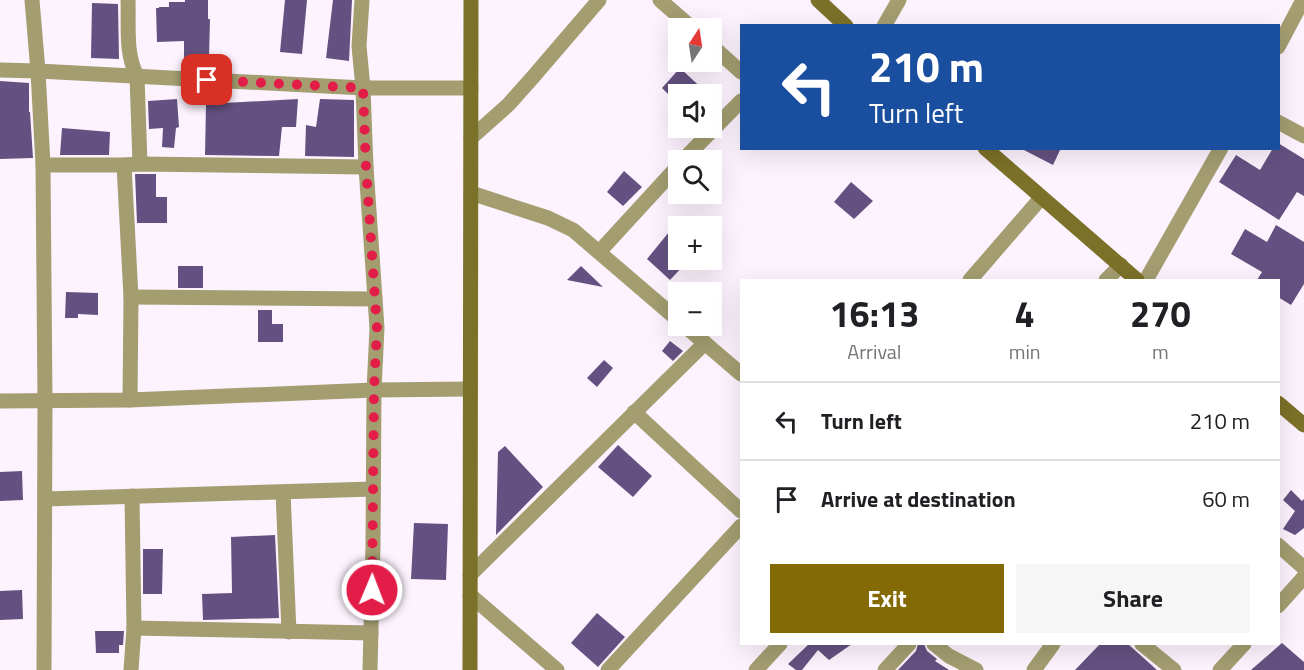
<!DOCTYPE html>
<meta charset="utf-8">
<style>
:root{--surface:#fff;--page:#f6f6f6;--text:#202124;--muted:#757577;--line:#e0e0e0;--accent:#846a05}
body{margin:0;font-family:"Titillium Web",sans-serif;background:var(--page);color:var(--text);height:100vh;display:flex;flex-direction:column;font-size:22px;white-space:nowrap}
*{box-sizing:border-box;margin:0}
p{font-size:20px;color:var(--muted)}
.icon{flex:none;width:33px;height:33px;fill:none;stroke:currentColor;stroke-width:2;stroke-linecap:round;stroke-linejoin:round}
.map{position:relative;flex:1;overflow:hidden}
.drawer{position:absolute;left:740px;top:279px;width:540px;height:366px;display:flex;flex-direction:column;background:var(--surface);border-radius:0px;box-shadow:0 6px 24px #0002}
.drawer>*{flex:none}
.banner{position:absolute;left:740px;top:24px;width:540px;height:126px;border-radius:0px;box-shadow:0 6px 24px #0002;background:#1a4fa0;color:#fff;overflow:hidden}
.needle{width:39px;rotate:12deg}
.controls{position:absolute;left:668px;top:18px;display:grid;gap:12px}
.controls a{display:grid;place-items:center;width:54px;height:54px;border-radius:0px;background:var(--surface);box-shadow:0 6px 24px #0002;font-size:30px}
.pin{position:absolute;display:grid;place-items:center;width:51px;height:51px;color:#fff;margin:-26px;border-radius:12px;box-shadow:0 3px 9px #0006}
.me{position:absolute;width:66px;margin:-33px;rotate:1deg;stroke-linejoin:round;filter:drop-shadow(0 0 4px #0008)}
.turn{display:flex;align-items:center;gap:21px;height:126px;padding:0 30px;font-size:27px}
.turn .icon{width:78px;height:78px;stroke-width:2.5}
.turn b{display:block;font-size:42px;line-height:51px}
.eta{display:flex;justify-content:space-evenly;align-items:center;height:102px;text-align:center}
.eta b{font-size:36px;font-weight:700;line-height:42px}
.action{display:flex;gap:12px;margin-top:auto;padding:12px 30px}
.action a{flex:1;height:69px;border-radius:0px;background:var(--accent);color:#fff;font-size:24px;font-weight:700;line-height:69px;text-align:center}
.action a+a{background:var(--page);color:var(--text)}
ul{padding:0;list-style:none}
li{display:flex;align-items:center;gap:18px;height:78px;padding:0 30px;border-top:2px solid var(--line)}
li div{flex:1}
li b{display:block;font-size:22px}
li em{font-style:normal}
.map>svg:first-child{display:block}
.building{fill:#645181}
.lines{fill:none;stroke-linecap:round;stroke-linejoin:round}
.street{stroke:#a39d70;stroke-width:15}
.secondary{stroke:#7c7128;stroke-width:15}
.route{stroke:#e11d48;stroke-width:10;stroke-dasharray:0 18}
</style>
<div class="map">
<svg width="1304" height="670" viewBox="0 0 1304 670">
<rect width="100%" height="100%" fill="#fdf3fe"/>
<g class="building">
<polygon points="185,0 208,0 208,19 210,19 209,58 184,58 184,41 157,42 156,8 159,8 159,7 169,7 169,2 185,2"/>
<polygon points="285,0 307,0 302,54 280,52"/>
<polygon points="333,0 352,0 349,61 326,58"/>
<polygon points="92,3 118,4 119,59 91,58"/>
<polygon points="680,68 708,94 678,94 678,104 662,88"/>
<polygon points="0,81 29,83 29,112 30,112 33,158 0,159"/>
<polygon points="177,99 179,127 176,128 174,148 162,147 163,128 149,129 148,101"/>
<polygon points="298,99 296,127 282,127 279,156 205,155 206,104"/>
<polygon points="320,99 354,100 354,157 305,156 306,125 316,127"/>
<polygon points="62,128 110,132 109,155 60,155"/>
<polygon points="1278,143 1304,159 1304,196 1297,192 1279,220 1219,182 1236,155 1260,170 1273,148 1278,148"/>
<polygon points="1020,148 1061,148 1053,165"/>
<polygon points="624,171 642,187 623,206 607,192"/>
<polygon points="135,174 156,174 156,197 167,197 167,223 137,223"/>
<polygon points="851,182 873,201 854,219 834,202"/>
<polygon points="678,221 678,260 689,260 670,280 647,259"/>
<polygon points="1276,225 1304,242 1304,284 1291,305 1278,297 1278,280 1257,280 1262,272 1231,254 1245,229 1267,242"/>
<rect x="178" y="266" width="25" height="22"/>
<polygon points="581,266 603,287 567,280"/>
<polygon points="66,292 98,293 98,315 78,314 78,318 65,318"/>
<polygon points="258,310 272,310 272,324 283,324 283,342 258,342"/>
<polygon points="670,341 683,351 673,361 662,351"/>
<polygon points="604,360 613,368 597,387 587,378"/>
<polygon points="618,445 652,476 633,497 598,467"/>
<polygon points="505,446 543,487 496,535 498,452"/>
<polygon points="22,471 23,500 0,501 0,472"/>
<polygon points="1291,490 1302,501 1304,499 1304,528 1295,535 1283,529 1295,511 1283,500"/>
<polygon points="414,523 448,524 446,580 411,579"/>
<polygon points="275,535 279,618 203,620 202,594 232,593 231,537"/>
<polygon points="143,549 163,549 162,594 143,594"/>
<polygon points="22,590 23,619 0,620 0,591"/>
<polygon points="597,613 625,637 598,667 571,643"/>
<polygon points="95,631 124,631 123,645 119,645 119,653 96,653"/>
<polygon points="1282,643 1304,662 1304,670 1251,670"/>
<polygon points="809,644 852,644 829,660 818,650 802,670 796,670 788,664"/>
<polygon points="918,644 924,644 927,651 937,659 935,661 949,670 898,670 916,651"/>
<polygon points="1100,644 1128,644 1157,670 1075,670"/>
</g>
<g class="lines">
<g class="street">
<polyline points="32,0 38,71 43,165 45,401 44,670"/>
<path d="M128,0C129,26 125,53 137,76L140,164"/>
<polyline points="362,0 359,46 363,88 366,167 377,328 374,390 373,546 370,670"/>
<polyline points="660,0 692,28"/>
<polyline points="884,26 899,0"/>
<polyline points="711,45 741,72"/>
<polyline points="1278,47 1303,0"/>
<polyline points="0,70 38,71 363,88 471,88"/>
<polyline points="1278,122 1304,136"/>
<polyline points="471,138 509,104 533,77 599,0"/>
<polyline points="683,160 741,101"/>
<polyline points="43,165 124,165 140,164 366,167"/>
<polyline points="124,165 131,297 130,400"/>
<polyline points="471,193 548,218 573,230 678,320"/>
<polyline points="599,252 678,166"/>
<polyline points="970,280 1041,198"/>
<polyline points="1106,280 1121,265"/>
<polyline points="1146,280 1221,148"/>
<polyline points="131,297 375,299"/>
<polyline points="685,326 741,374"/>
<polyline points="0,401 130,400 374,390 470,389"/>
<polyline points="634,412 741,511"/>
<polyline points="283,492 289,632"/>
<polyline points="45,499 373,489"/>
<polyline points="1278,545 1304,568"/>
<polyline points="470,575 705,343"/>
<polyline points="470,595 557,670"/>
<polyline points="1278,606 1304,577"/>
<polyline points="134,628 371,633"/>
<polyline points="934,644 949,656 976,670"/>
<polyline points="1142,644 1174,670"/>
<polyline points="131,670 134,628 132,496"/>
<polyline points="608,670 741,526"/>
<polyline points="756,670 780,644"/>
<polyline points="885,670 909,644"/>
<polyline points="1034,670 1053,644"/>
<polyline points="1220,670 1244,644"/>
</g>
<g class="secondary">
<polyline points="818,0 846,26"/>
<polyline points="985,148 1137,280"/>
<polyline points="1278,403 1304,425"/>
<polyline points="470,670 471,0"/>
</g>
</g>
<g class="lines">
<polyline class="route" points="207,80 363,88 366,167 377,328 374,390 372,590"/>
</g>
</svg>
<div class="controls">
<a><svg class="needle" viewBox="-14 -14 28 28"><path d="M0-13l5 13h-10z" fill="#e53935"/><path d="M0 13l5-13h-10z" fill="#757577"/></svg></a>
<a><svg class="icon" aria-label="sound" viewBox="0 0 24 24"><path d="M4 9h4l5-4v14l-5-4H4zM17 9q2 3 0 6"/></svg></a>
<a><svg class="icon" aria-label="search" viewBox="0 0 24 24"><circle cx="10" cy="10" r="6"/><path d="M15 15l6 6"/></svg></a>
<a>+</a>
<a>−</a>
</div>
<div class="pin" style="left:207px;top:80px;background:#d93025"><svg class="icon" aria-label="arrive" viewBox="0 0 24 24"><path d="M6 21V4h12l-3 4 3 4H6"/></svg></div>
<svg class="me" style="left:372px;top:590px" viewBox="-20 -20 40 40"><circle r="17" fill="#e11d48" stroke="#fff" stroke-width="3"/><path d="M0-11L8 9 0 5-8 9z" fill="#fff"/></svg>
<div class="banner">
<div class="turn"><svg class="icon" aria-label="left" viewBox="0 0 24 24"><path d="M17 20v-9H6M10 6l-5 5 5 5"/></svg><div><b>210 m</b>Turn left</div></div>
</div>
<section class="drawer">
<div class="eta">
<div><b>16:13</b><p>Arrival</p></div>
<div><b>4</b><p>min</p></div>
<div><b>270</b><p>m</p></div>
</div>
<ul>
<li><svg class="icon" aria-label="left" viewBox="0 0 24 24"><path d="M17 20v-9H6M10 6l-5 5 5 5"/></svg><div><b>Turn left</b></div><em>210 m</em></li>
<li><svg class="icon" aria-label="arrive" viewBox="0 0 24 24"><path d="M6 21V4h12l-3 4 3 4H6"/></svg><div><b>Arrive at destination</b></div><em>60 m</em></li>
</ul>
<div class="action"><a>Exit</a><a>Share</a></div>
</section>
</div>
